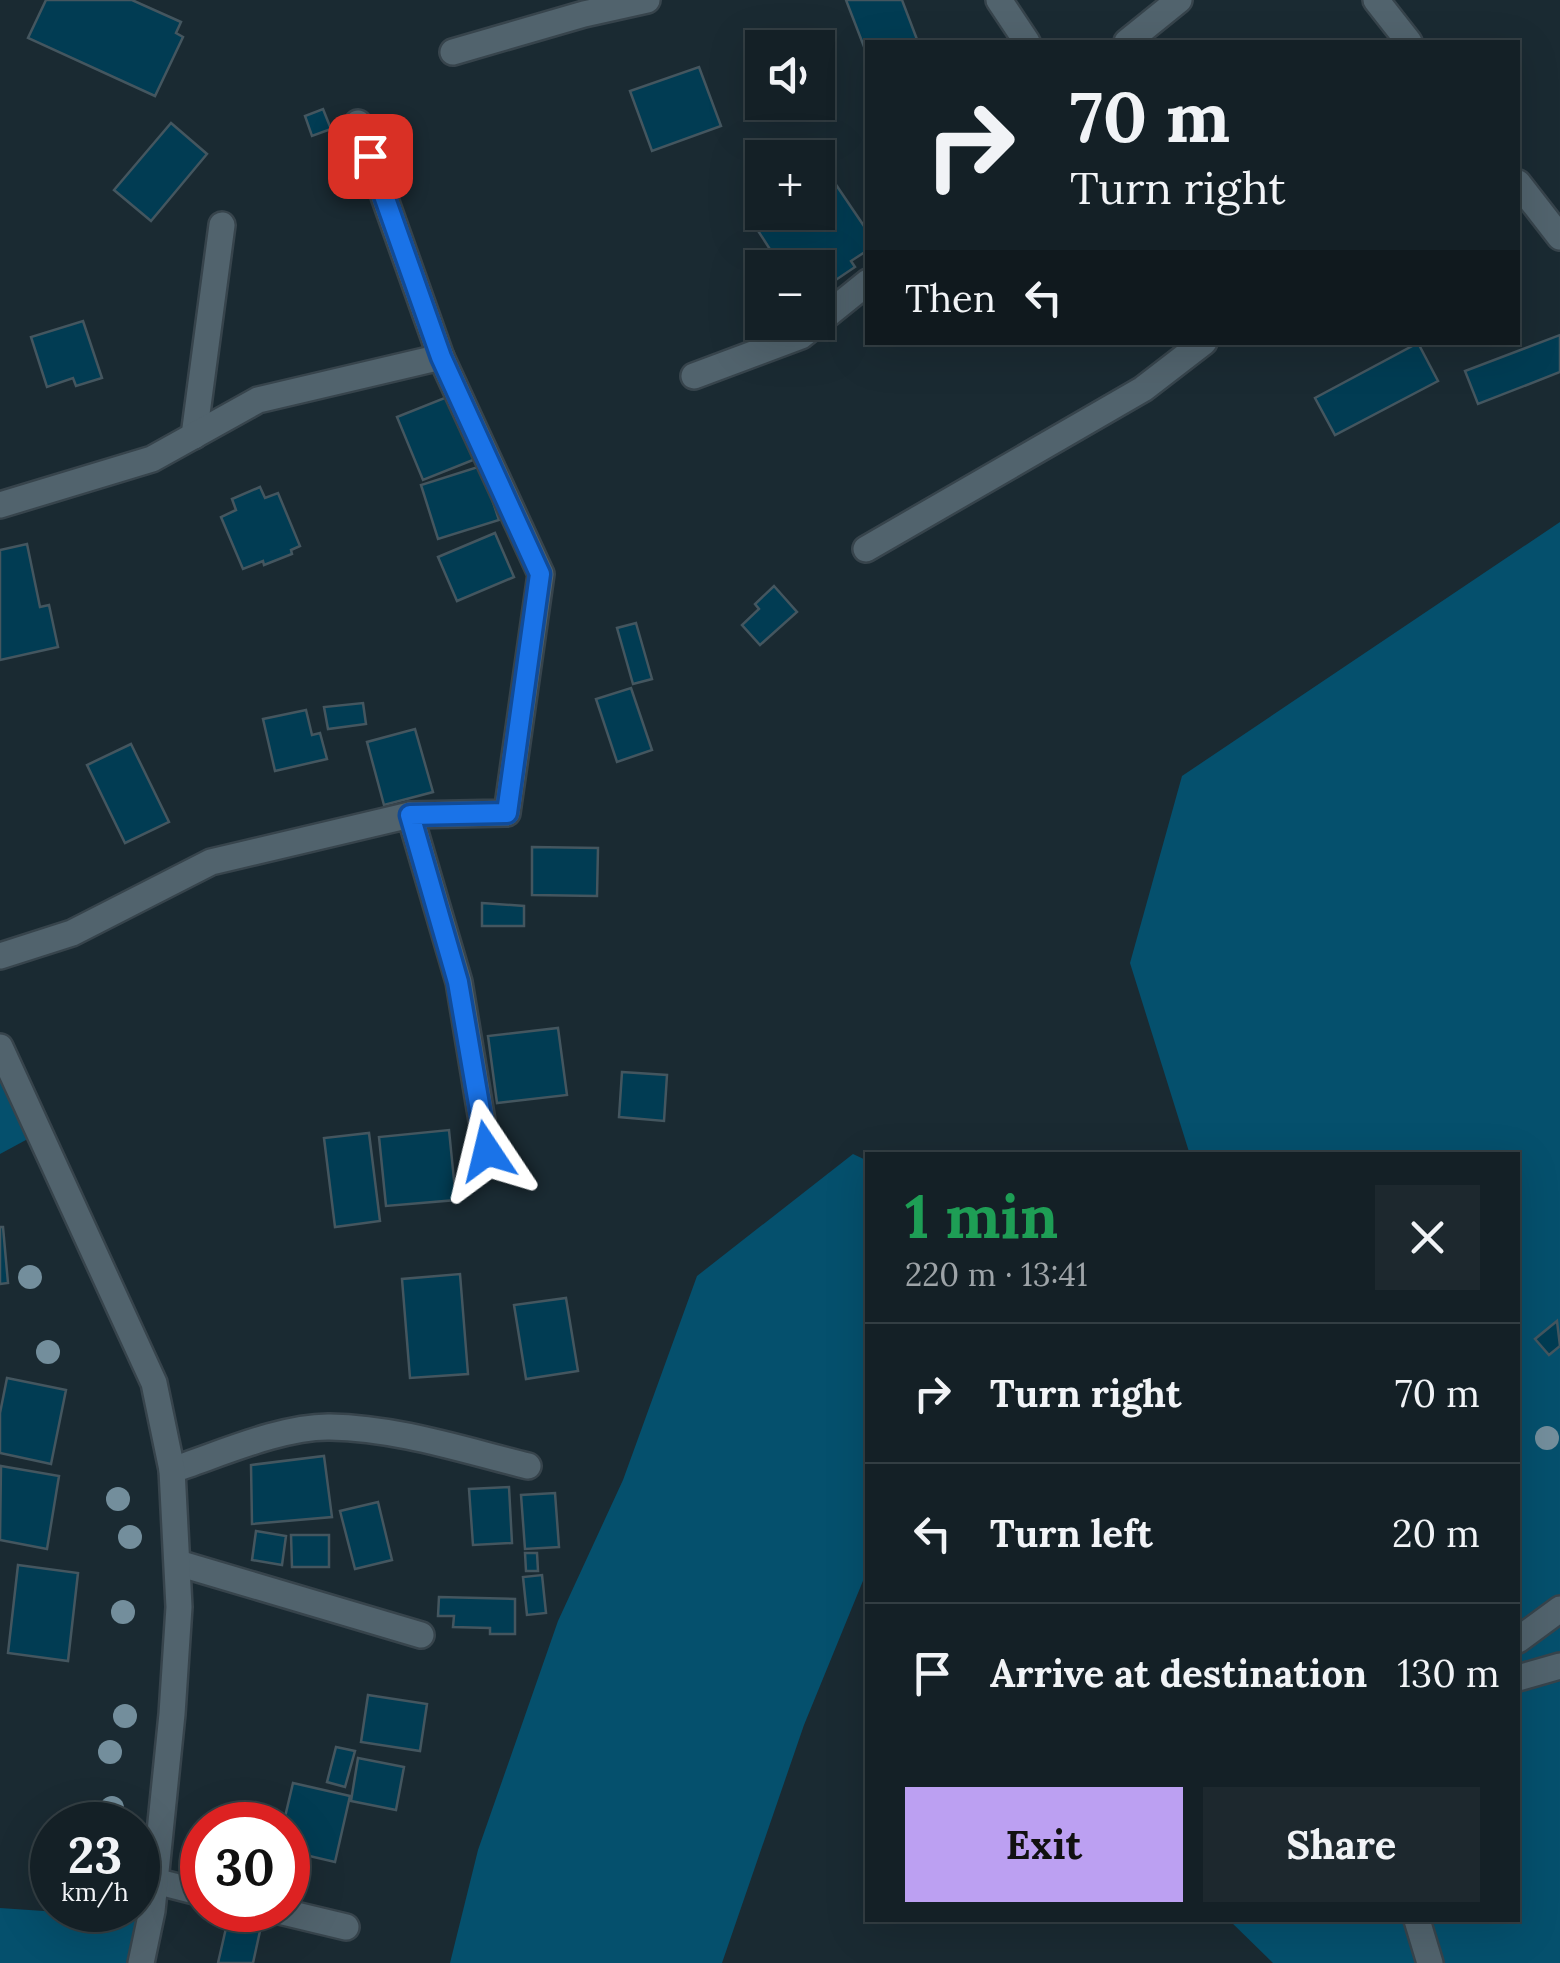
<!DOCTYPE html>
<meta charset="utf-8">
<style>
:root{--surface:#142026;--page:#1d282e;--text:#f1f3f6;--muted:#9da3a7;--line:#333e43;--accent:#bca0f2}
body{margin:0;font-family:Lora,serif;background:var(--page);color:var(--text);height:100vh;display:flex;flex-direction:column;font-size:38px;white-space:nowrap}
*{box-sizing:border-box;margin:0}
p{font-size:32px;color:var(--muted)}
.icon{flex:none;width:55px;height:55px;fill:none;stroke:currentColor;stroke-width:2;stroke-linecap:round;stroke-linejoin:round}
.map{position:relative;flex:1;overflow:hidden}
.drawer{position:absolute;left:865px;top:1152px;width:655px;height:770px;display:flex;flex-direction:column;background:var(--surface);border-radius:0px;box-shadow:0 10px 40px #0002,0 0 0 2px var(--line)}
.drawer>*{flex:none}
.hud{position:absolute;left:865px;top:40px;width:655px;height:305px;border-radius:0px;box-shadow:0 10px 40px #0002,0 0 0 2px var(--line);background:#142026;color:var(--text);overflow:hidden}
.tools{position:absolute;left:745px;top:30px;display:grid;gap:20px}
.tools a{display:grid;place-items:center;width:90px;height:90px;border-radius:0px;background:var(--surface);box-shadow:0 10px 40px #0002,0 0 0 2px var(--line);font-size:50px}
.speed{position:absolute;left:30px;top:1802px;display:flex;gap:20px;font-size:50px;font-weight:700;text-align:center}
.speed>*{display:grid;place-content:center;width:130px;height:130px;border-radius:50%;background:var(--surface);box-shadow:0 10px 40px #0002,0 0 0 2px var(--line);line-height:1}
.speed small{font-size:25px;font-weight:400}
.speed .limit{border:15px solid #d22;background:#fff;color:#111}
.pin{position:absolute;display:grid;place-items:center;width:85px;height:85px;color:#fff;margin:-42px;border-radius:20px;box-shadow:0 5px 15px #0006}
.me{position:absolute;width:110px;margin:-55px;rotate:350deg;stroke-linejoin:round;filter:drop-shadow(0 0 8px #0008)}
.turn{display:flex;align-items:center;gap:35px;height:210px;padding:0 40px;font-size:45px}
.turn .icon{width:130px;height:130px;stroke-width:2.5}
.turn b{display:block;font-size:70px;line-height:85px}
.then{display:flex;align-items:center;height:95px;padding:0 40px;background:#0003;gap:20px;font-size:38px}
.round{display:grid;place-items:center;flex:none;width:105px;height:105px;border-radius:0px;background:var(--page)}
.overview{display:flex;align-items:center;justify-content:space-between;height:170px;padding:0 40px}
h1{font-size:60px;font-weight:800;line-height:75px;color:#1e9e55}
.cta{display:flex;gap:20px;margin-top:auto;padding:20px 40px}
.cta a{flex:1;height:115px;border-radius:0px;background:var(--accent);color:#111;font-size:40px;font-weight:800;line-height:115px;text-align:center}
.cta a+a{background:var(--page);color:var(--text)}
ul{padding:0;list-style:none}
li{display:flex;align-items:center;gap:30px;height:140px;padding:0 40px;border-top:2px solid var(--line)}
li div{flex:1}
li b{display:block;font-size:38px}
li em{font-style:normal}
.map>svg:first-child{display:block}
.green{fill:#05506d}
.building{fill:#013c53;stroke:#44565f;stroke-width:2.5}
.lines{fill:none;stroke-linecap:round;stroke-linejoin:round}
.minor-casing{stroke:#37444c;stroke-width:30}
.tertiary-casing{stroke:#37444c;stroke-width:30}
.minor{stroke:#51636d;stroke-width:25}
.tertiary{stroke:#51636d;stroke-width:25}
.tree{fill:#738e9c}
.route-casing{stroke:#114b97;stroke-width:25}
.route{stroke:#1a73e8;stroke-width:18}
</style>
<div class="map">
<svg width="1560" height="1963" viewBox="0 0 1560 1963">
<rect width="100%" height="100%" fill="#1a2a32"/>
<g class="green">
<polygon points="1560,522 1560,1963 1273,1963 1229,1920 1518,1920 1518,1155 1190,1155 1130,963 1182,776"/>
<polygon points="0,1064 37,1134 0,1154"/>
<polygon points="853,1154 868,1161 867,1571 804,1725 722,1963 450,1963 478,1850 558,1621 623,1480 697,1276"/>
<polygon points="0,1908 146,1918 134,1963 0,1963"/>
</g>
<g class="building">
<polygon points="46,0 132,0 181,22 176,33 183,37 155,96 28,38"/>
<polygon points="846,0 902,0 918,42 868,42 868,57"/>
<polygon points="699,67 721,126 652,151 630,91"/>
<polygon points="323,109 331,129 312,136 305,116"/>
<polygon points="171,123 207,154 151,221 114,190"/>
<polygon points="824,167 868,232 868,250 851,261 855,267 818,292 818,268 782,268 755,226 775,212 818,212 818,171"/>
<polygon points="83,321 102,378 76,386 73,378 47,387 31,337"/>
<polygon points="1560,335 1560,372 1478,404 1465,371"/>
<polygon points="1418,343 1438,381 1335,435 1315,398"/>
<polygon points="457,393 483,456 423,480 397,417"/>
<polygon points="481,466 499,520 438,539 421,485"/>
<polygon points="260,487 265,498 278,493 300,546 291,550 292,554 264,565 263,561 243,569 221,517 236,510 232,499"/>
<polygon points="495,533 514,577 457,601 438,557"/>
<polygon points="27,544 40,607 49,605 58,647 0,660 0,550"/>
<polygon points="774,586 797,612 760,645 742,625 759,609 755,604"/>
<polygon points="636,623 652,679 633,684 617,628"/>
<polygon points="631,688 652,750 617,762 596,699"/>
<polygon points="363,703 366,724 328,729 324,707"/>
<polygon points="306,710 312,735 320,733 327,759 275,771 263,719"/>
<polygon points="415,729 433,792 384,805 367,742"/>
<polygon points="131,744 169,822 125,843 87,765"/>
<polygon points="532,847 598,848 597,896 532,895"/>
<polygon points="482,903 524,906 524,926 482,926"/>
<polygon points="558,1028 567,1095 497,1103 488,1036"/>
<polygon points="622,1072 667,1075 664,1121 619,1117"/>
<polygon points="449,1130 456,1200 386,1206 379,1137"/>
<polygon points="369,1133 380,1221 335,1227 324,1138"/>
<polygon points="0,1227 3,1227 8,1283 0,1284"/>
<polygon points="460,1274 468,1374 410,1378 402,1279"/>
<polygon points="566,1298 578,1371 526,1379 514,1305"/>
<polygon points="1557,1321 1560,1346 1549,1355 1535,1339"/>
<polygon points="7,1378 66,1390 51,1464 0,1453 0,1413"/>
<polygon points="324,1456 332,1517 252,1524 251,1465"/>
<polygon points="1,1466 59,1476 47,1549 0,1540"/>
<polygon points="509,1487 512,1543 473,1545 469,1489"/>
<polygon points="555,1493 559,1547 525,1549 521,1495"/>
<polygon points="378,1502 392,1560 355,1569 340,1511"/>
<polygon points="256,1531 286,1536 282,1565 252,1560"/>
<polygon points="291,1535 329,1535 329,1567 292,1567"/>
<polygon points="525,1553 537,1553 538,1571 526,1571"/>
<polygon points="18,1565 78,1573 68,1661 8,1653"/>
<polygon points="542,1575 546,1613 527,1615 523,1577"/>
<polygon points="439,1597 515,1599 515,1634 490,1634 490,1628 453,1627 454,1616 438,1616"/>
<polygon points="368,1695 427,1704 420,1751 361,1742"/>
<polygon points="336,1747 355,1751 345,1787 327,1782"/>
<polygon points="358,1758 404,1767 396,1810 351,1801"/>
<polygon points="293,1783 350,1796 335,1862 288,1851 288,1825 273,1825 275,1815 285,1817"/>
<polygon points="229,1915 262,1922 253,1963 218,1963"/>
</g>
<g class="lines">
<g class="minor-casing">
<g id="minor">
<polyline points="999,0 1027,42"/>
<polyline points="1127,42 1179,0"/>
<polyline points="453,52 584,14 647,0"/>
<polyline points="358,123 441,357 541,574 507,813 410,815"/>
<polyline points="694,376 801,336 868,282"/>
<polyline points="194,436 222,225"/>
<polyline points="0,505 152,459 258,400 441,357"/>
<polyline points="866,549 1143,389 1204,342"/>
<polyline points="0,956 72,933 211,862 410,815 459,982 487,1151"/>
<path d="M172,1470C218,1455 282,1426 330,1427C397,1428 463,1450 528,1466"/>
<polyline points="178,1563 421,1635"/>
<polyline points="1518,1640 1560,1609"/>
<polyline points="1518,1678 1560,1666"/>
<polyline points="155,1881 202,1893"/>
<polyline points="275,1910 346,1927"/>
<polyline points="1417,1920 1430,1963"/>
</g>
</g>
<g class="tertiary-casing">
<g id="tertiary">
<polyline points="1376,0 1409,42"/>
<polyline points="1518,183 1560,237"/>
<polyline points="0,1047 154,1383 172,1470 179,1607 172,1714 152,1911 141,1963"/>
</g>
</g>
<use href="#minor" class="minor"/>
<use href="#tertiary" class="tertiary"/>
</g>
<g class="tree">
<circle cx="30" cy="1277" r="12"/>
<circle cx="48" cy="1352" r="12"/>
<circle cx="1547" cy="1438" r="12"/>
<circle cx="118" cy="1499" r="12"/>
<circle cx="130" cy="1537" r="12"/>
<circle cx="123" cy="1612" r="12"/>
<circle cx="125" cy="1716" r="12"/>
<circle cx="110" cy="1752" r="12"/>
<circle cx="112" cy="1808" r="12"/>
</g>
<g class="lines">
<g class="route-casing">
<polyline id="route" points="370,156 441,357 540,574 507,813 410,815 458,982 487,1151"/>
</g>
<use href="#route" class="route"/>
</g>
</svg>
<div class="tools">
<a><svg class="icon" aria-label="sound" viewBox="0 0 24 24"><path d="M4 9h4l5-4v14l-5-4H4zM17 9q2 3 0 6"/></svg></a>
<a>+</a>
<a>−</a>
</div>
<div class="speed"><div>23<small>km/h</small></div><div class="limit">30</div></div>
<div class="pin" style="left:370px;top:156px;background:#d93025"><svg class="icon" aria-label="arrive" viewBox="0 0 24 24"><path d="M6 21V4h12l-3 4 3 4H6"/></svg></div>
<svg class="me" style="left:487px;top:1151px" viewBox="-20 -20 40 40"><path d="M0-17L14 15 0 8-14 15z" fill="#1a73e8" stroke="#fff" stroke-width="4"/></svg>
<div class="hud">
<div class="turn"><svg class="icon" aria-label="right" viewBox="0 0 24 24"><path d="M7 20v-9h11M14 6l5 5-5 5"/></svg><div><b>70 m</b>Turn right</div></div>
<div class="then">Then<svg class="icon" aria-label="left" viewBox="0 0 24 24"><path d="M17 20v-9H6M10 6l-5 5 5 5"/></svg></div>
</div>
<section class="drawer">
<div class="overview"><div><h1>1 min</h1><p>220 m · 13:41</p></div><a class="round"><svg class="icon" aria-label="close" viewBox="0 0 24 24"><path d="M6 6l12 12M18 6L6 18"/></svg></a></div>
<ul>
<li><svg class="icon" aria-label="right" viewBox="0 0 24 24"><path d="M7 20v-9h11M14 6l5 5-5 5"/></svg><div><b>Turn right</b></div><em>70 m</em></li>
<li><svg class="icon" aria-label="left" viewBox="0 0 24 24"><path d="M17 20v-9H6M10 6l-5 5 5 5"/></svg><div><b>Turn left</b></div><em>20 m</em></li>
<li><svg class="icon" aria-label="arrive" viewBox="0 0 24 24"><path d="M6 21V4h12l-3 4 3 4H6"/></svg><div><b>Arrive at destination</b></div><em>130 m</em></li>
</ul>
<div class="cta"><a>Exit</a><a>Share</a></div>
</section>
</div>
